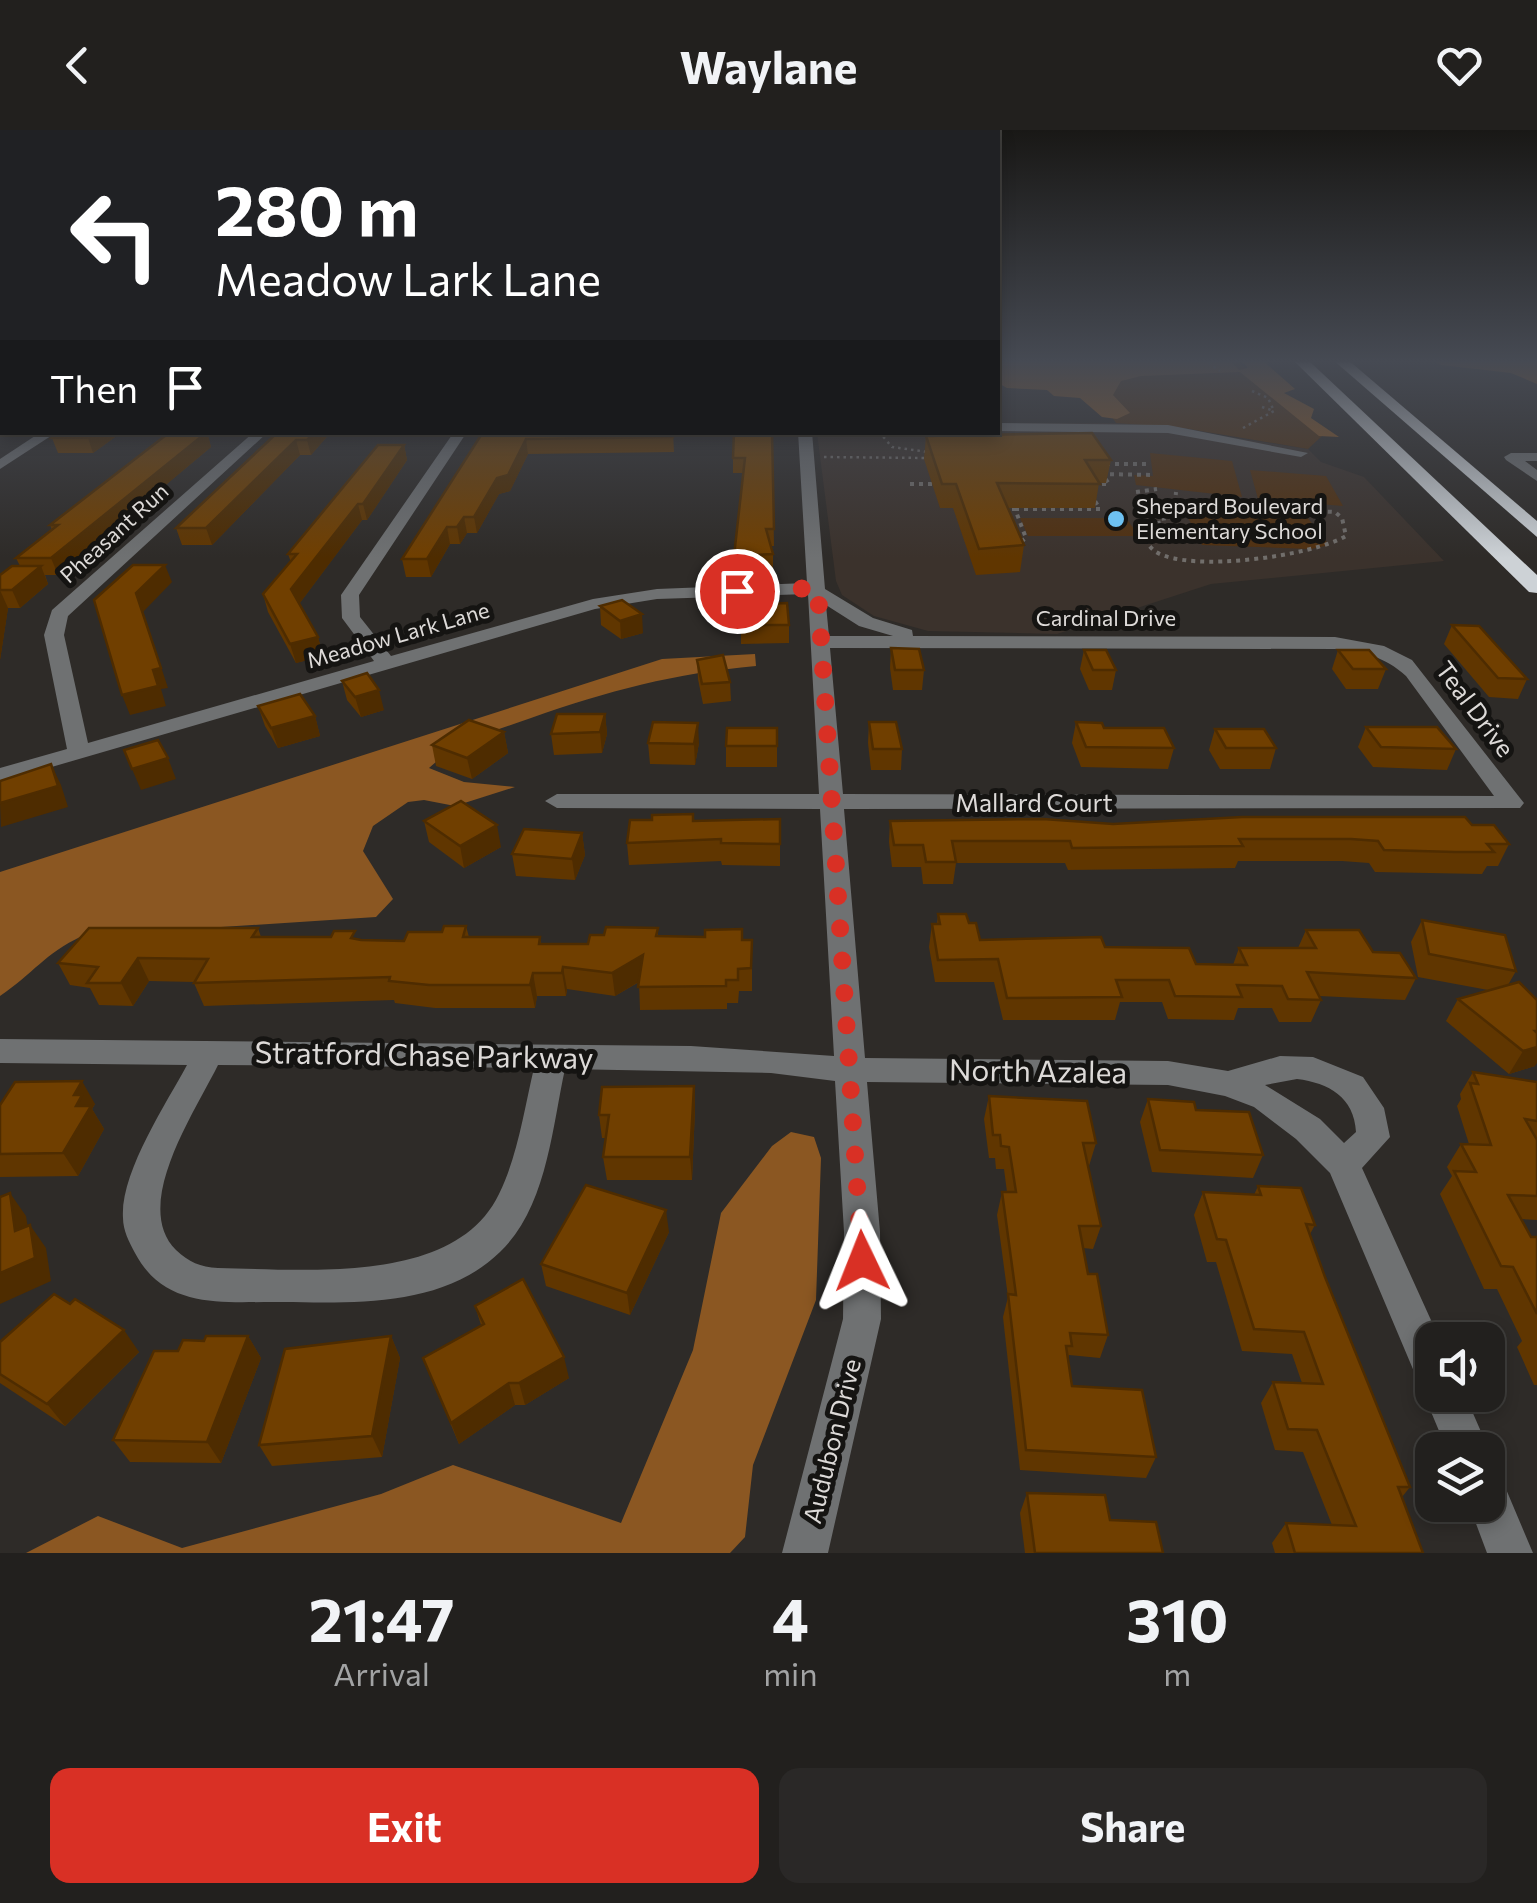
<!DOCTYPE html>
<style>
:root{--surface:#22201e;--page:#2a2827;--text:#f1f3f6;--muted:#a2a3a4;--line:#3f3e3c;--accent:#d93025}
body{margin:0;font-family:Commissioner,sans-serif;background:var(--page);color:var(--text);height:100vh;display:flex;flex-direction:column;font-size:38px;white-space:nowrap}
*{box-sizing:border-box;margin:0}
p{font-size:32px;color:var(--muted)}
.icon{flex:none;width:55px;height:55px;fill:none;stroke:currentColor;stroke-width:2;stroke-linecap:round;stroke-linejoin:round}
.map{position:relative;height:1423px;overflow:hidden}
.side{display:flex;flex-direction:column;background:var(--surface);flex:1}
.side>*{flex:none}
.guide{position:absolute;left:0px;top:0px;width:1000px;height:305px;box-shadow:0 5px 15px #0003,0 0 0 2px var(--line);background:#202124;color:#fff;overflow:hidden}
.fabs{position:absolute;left:1415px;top:1192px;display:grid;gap:20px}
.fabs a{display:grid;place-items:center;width:90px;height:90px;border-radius:20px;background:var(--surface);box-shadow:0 5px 15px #0003,0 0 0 2px var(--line);font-size:50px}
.pin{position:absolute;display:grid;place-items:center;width:85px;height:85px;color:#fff;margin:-42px;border:5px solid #fff;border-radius:50%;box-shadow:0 2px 10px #0007}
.me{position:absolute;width:110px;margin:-55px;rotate:358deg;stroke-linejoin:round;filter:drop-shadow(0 0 8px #0008)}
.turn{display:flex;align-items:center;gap:35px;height:210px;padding:0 50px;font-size:45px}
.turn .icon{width:130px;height:130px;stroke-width:2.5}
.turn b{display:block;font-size:70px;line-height:85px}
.then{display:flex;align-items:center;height:95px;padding:0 50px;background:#0003;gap:20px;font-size:38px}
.eta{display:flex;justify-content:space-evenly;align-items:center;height:170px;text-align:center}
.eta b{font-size:60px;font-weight:700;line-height:70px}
.cta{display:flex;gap:20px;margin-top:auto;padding:20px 50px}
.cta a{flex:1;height:115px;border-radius:20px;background:var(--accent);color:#fff;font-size:40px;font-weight:700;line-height:115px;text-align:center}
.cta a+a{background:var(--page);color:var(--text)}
header{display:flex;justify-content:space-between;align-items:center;height:130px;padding:0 50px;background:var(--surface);font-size:45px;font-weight:700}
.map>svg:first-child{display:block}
.built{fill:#3b322c}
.green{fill:#51300f}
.forest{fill:#8b5722}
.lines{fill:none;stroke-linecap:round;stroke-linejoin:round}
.path-far1{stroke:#716e6b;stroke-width:2.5;stroke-dasharray:2.5 4;stroke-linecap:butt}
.path{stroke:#716e6b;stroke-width:4;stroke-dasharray:4 5;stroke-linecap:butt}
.minor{fill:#6f7172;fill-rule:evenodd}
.highway{fill:#cdd2d6;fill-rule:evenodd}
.wall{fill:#603600}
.shaded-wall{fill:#4e2c00}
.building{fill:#703f00;stroke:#4e2c00;stroke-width:2.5}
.route{stroke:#d93025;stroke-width:18;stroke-dasharray:0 32.4}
.poi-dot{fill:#6ec2f3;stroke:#151412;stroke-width:4}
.labels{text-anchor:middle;stroke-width:10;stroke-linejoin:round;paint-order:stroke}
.far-poi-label{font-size:22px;fill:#dddad8;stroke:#151412;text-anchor:start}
.far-street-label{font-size:22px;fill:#dddad8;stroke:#151412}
.street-label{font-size:25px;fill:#dddad8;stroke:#151412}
.near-street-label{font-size:30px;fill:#dddad8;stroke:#151412}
</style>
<header><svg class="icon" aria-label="back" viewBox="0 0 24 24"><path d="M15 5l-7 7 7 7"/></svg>Waylane<svg class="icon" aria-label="heart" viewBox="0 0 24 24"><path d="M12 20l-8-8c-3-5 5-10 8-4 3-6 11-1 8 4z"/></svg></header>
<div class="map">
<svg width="1537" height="1423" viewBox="0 0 1537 1423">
<rect width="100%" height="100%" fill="#2e2b28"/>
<polygon class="built" points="998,293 1141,293 1308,319 1321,332 1364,347 1444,431 1211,454 1057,504 928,501 874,486 842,465 836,451 817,303 998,302"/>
<g class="green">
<polygon points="1071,229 1235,229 1322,306 1308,319 1183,298 1116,293"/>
<polygon points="1150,323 1232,331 1242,367 1136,355 1134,345 1153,346"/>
<polygon points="1250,340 1326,346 1343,376 1258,369"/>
<polygon points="1183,378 1303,382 1329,415 1311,419 1202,415"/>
<polygon points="1020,388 1126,388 1139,406 1028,406"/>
</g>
<g class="forest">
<polygon points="998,229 1229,229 1239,240 1248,238 1240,229 1261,229 1295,259 1284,263 1314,279 1311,288 1339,307 1319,306 1240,242 1141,246 1121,251 1113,265 1130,283 1117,289 1102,287 1080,268 1054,266 1047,260 1007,258 998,253"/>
<polygon points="1432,229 1537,229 1537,254 1511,243 1441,235"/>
<path d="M755,524L756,536C676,543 607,561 531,588C494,601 458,611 429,638L464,652L515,657L455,676L424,670L408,672L373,696L363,721L393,769L376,787L82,806C44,824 34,843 0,866V742L662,529Z"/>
<polygon points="791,1002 814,1007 821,1028 816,1170 753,1335 745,1407 730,1423 26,1423 98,1386 182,1418 381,1364 453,1335 621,1393 693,1220 721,1083 772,1016"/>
</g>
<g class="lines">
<g class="path-far1">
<polyline points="1203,229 1220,241"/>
<polyline points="1252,261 1268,268 1274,281"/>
<polyline points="1243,298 1274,281 1259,276"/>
<polyline points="879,302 892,317 928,322"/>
<polyline points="824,327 928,328"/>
</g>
<g class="path">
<polyline points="1106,334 1151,334"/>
<polyline points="1101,344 1153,345"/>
<polyline points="910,354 938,354"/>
<polyline points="1093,354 1109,354 1105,348"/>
<polyline points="1136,362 1157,359"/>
<path d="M1175,374L1335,382L1342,388L1346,406C1312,426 1191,443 1156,422C1147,416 1143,405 1139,396L1164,392L1163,382Z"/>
<polyline points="1175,374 1176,362"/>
<polyline points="1003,379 1015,379 1026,408 1018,414"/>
<polyline points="1015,379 1100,379 1093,368"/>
</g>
<g class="minor">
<rect x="0" y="291" width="2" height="8"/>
<polygon points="998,293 1168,295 1308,323 1301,327 1168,303 998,301"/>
<polygon points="41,302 57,302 0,339 0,329"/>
<path d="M254,302H268L68,486L64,505L88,613L374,531L342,488L341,465L454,302H467L359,465L360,487L391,526L593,469L657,459L807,453L798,302H812L825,459L873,488L912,500L913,506L1335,507L1384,516L1412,530L1520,668L1524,673L1520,678L844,679L865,928L1168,931L1228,941L1280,926L1313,927L1363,947L1384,978L1390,1007L1362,1038L1440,1210H1432V1265H1465L1489,1320L1488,1324V1320H1447L1424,1265L1428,1255L1418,1251L1330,1043L1296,1009L1254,977L1225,966L1168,955L867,952L880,1102L881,1189L828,1423H782L843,1189L844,1102L835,951L771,943L565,939C552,998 547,1077 500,1122C444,1177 355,1173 283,1172C228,1171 166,1182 135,1123C129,1112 123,1100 123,1088C120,1043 166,974 187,935L0,933V909L691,916L834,926L820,679L557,678L545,671L557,664H819L808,464L657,469L595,479L0,652V638L67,619L44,505L52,480ZM826,475L859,496L893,506H829ZM830,518L1335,519C1363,521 1385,527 1406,546L1494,666L843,664ZM218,935L534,938C524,980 518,1025 499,1064C455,1156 304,1139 218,1138C200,1137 189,1132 176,1120C131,1075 195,982 218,935ZM1297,949C1329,953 1354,967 1356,1002L1344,1013L1320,989L1265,955Z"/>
<polygon points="1511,323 1537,323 1537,331 1525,331 1537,340 1537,351 1506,330 1504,327"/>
<polygon points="1488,1345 1503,1352 1533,1423 1487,1423 1469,1375 1488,1375"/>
</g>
<g class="highway">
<polygon points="1292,229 1307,229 1537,445 1537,463 1529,462"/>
<polygon points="1332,229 1347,229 1537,391 1537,407"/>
</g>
</g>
<g class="wall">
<polygon points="122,302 93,323 58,323 52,308"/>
<polygon points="207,302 211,317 58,445 45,445 48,454 20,478 8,478 0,530 0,445 20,436 16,428 52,400 50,395"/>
<polygon points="278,302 331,302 311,325 300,325 212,415 182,415 176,398"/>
<polygon points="483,302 673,302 674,322 528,324 510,361 499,364 477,403 467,403 460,414 450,414 431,447 406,447 402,429"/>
<polygon points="772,302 774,416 771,416 773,424 773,442 734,444 734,426 743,343 733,343 733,328"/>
<polygon points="926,306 1111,330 1106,353 1099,353 1095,378 1008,378 1024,415 1020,442 976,445 953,378 940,378 924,329"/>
<polygon points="404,315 407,330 367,390 362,390 299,474 318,507 323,526 296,533 268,482 263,464 291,432 288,424"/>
<polygon points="741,463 761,474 789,495 789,513 741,514"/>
<polygon points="600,476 643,503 621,509 601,495"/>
<polygon points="1452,495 1527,549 1518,569 1489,567 1444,514"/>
<polygon points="891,518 924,540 922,560 893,560 890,538"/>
<polygon points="1084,520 1116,540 1112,560 1089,560 1080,539"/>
<polygon points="1338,520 1386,539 1378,559 1346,559 1332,539"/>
<polygon points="697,530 730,552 731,571 703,574 698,549"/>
<polygon points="342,551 384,580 361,587 347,570"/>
<polygon points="258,576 315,586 320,606 278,618 265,596"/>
<polygon points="605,584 607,604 602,623 554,625 551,604"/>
<polygon points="869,592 902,619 901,640 871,640 868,613"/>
<polygon points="1076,592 1104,598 1174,618 1168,639 1081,637 1072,613"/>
<polygon points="1366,597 1456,619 1447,640 1373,637 1358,617"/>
<polygon points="777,598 777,637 726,637 726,616"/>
<polygon points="1215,599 1276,618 1270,639 1220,639 1209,620"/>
<polygon points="504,602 508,623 472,649 436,636 432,615"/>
<polygon points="648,613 699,613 695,635 650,634"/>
<polygon points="780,689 780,736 722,735 721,731 629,735 627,713 694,691"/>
<polygon points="424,691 501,717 464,738 429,712"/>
<polygon points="890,691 1113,694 1472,695 1509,714 1498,736 1487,736 1482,744 1375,742 1369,733 1342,731 1238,731 1235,738 1068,740 1065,733 956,733 953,754 923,754 921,737 892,737 889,712"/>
<polygon points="582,703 585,725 575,750 516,746 512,724"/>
<polygon points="938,784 969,793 980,810 1105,817 1196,834 1233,835 1239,818 1298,818 1306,800 1373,822 1416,848 1405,870 1319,866 1321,870 1311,892 1279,892 1272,878 1238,878 1234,890 1168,889 1162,872 1120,872 1115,890 1003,890 994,852 935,852 929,817 932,794 937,794"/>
<polygon points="1422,790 1516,841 1508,855 1535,936 1509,944 1446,891 1458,869 1488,860 1418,847 1411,812"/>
<polygon points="466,796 469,807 540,807 541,814 588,814 604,805 658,798 658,806 752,810 752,861 739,861 738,873 727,873 727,879 640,880 639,852 615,866 567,859 566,866 537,866 535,878 435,878 395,873 394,870 204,876 194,853 195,852 149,851 133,876 99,875 90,858 70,855 58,833 258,798 261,807 404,811"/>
<polygon points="1473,942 1537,952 1537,1090 1521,1089 1531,1107 1537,1107 1537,1255 1534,1255 1517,1217 1522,1211 1497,1159 1484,1159 1440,1064 1452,1046 1447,1037 1461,1014 1469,1014 1457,976 1461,969 1460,964"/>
<polygon points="694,956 695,979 692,1050 607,1050 603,1027 606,1008 602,1008 599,985"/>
<polygon points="989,966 1096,1013 1089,1036 1088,1036 1101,1096 1093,1119 1083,1118 1088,1144 1108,1205 1100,1228 1069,1225 1068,1229 1072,1256 1156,1327 1146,1348 1020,1340 1003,1187 1008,1167 997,1085 1002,1062 1007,1062 1004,1039 996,1039 995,1028 989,1028 984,989"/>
<polygon points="1148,969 1196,980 1263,1025 1253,1048 1152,1042 1140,992"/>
<polygon points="95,974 92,979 104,999 78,1046 0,1047 0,975"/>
<polygon points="1258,1056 1315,1095 1310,1104 1325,1147 1410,1357 1402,1367 1423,1423 1275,1423 1272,1413 1286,1393 1332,1395 1303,1322 1275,1320 1261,1273 1273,1252 1302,1253 1292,1224 1242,1221 1216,1132 1207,1132 1194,1085 1203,1062 1254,1065"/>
<polygon points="669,1102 630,1185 546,1156 541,1134"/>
<polygon points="70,1174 139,1222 65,1296 0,1253 0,1212"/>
<polygon points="475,1176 569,1248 525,1275 515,1275 459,1314 423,1228 481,1195"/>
<polygon points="248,1206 261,1228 221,1333 130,1332 113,1310 178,1221 204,1211"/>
<polygon points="391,1206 400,1228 382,1327 272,1336 259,1315"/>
<polygon points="1027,1363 1110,1390 1163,1423 1025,1423 1020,1383"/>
</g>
<g class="shaded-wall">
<polygon points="96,302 122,302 93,323 88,308"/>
<polygon points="207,302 211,317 58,445 51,428"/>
<polygon points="314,302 331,302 311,325 307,310"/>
<polygon points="526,309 528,324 510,361 499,364 477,403 474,387 497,348"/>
<polygon points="296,310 300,325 212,415 206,398"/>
<polygon points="404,315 407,330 367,390 363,374"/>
<polygon points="358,374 362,390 296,478 291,459"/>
<polygon points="464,387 467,403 460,414 457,397"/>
<polygon points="447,397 450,414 431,447 427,429"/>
<polygon points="165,435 172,452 143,482 168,558 161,559 166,576 130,585 122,565 153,540 136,463"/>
<polygon points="41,436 48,454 20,478 12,460"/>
<polygon points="0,460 8,478 0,530"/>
<polygon points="642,484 643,503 621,509 620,491"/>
<polygon points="318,507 323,526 296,533 290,514"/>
<polygon points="379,560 384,580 361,587 355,567"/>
<polygon points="605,584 607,604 602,623 600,602"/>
<polygon points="315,586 320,606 278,618 271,598"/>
<polygon points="698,593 699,613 695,635 694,614"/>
<polygon points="504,602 508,623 472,649 467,628"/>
<polygon points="168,628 176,649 141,660 132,639"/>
<polygon points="51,634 61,655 68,677 1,697 0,673"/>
<polygon points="497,695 501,717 464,738 460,716"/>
<polygon points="582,703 585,725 575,750 572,729"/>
<polygon points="643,825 645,848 615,866 612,843"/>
<polygon points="138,828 149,851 133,876 121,853"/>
<polygon points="563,837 567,859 566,866 562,843"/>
<polygon points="533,843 537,866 535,878 530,855"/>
<polygon points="1537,888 1537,933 1535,936 1509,944 1531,908"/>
<polygon points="82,951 95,974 92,979 104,999 78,1046 63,1023 76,976 74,965"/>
<polygon points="694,956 695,979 692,1050 690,1027"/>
<polygon points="10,1063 26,1086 32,1124 15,1101"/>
<polygon points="666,1080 669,1102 630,1185 627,1163"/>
<polygon points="30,1095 46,1118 51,1151 0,1174 0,1143"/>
<polygon points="124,1200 139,1222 65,1296 47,1274"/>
<polygon points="248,1206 261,1228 221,1333 207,1312"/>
<polygon points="391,1206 400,1228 382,1327 372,1306"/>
<polygon points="564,1227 569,1248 525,1275 519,1253"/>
<polygon points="509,1253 515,1275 459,1314 451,1293"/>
</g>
<g class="building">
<polygon points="61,302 96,302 88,308 52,308"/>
<polygon points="170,302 207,302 51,428 16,428 58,395 50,395"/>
<polygon points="278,302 314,302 307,310 296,310 206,398 176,398"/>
<polygon points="483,302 673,302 673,307 526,309 508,345 497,348 474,387 464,387 457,397 447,397 427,429 402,429"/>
<polygon points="734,302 772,302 774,399 766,399 773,424 734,426 745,328 733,328"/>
<polygon points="1092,303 1111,330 1085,330 1100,354 997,353 1024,415 979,419 956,354 942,354 926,306"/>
<polygon points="378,315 404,315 363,374 358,374 291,459 318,507 290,514 263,464 297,424 288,424"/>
<polygon points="133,435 165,435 136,463 161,538 153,540 158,556 122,565 94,470"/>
<polygon points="12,436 41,436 12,460 0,460 0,445"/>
<polygon points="741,463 760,463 761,474 787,473 789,495 741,495"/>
<polygon points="622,470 642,484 620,491 600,476"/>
<polygon points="1452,495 1479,496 1527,549 1498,548"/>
<polygon points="891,518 919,519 924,540 895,540"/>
<polygon points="1084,520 1106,520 1116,540 1093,540"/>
<polygon points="1338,520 1369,520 1386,539 1353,539"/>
<polygon points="723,525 730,552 702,554 697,530"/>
<polygon points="367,543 379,560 355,567 342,551"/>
<polygon points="300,564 315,586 271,598 258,576"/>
<polygon points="557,584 605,584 600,602 551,604"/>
<polygon points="469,590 504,602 467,628 432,615"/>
<polygon points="653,592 698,593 694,614 648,613"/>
<polygon points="869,592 896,592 902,619 873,619"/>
<polygon points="1076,592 1102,593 1104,598 1164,598 1174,618 1086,617"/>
<polygon points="1366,597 1437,597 1456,619 1381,617"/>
<polygon points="727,598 777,598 777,616 726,616"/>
<polygon points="1215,599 1264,599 1276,618 1226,618"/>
<polygon points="158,610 168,628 132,639 124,620"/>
<polygon points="51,634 58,656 0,673 0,651"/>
<polygon points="461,671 497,695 460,716 424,691"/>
<polygon points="693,684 693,691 780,689 780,714 721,713 721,709 627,713 630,690 652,690 652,685"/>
<polygon points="1242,687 1465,687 1472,695 1494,695 1509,714 1487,714 1494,722 1455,722 1384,720 1378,711 1351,709 1239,709 1243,716 1072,718 1070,711 952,711 956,732 926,732 923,715 894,715 890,691 1043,689 1113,694"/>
<polygon points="524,699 582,703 572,729 512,724"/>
<polygon points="938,784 966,784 969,793 976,793 980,810 1101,807 1105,817 1189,818 1196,834 1247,835 1239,818 1316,818 1306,800 1359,800 1373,822 1400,823 1416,848 1307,842 1321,870 1288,869 1282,856 1237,855 1242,867 1175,866 1169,850 1116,850 1122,867 1007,868 998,829 938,830 932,794 940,794"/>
<polygon points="1422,790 1505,805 1516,841 1429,824"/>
<polygon points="444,796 466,796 463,807 540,807 539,814 588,814 590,805 604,805 606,797 658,798 656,806 705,807 705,800 742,799 742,810 752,810 751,838 738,839 738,850 726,850 726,856 638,857 643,825 612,843 563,837 562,843 533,843 530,855 429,855 389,851 390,847 194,853 208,829 138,828 121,853 87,853 98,837 58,833 89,798 258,798 252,807 331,807 334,801 355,801 351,808 361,810 404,811 408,802 442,802"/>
<polygon points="1519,852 1537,870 1537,901 1535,901 1537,903 1537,917 1523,921 1458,869"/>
<polygon points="1473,942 1537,952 1537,991 1525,989 1537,1010 1537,1066 1508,1065 1531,1107 1537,1107 1537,1184 1513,1137 1501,1136 1454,1041 1476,1042 1461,1014 1491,1015 1470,953 1478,954"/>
<polygon points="82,951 74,965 82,965 76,976 91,976 63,1023 0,1024 0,975 15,952"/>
<polygon points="694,956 690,1027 603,1027 609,985 599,985 602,957"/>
<polygon points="989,966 1087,971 1096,1013 1083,1013 1101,1096 1079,1096 1088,1144 1097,1144 1108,1205 1070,1203 1072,1216 1066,1216 1072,1256 1142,1260 1156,1327 1026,1320 1008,1164 1016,1165 1002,1062 1016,1062 1009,1017 1001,1016 1000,1005 993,1005"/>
<polygon points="1148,969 1194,972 1196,980 1249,982 1263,1025 1160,1020"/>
<polygon points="586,1055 666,1080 627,1163 541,1134"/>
<polygon points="1258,1056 1301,1058 1315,1095 1306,1094 1325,1147 1410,1357 1398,1357 1423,1423 1295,1423 1286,1393 1356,1396 1317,1300 1288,1299 1273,1252 1323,1254 1304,1202 1254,1199 1226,1110 1217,1109 1203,1062 1261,1065"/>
<polygon points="10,1063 15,1101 30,1095 35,1128 0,1143 0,1067"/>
<polygon points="523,1149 564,1227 519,1253 509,1253 451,1293 423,1228 484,1194 475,1176"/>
<polygon points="54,1164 70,1174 75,1169 124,1200 47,1274 0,1244 0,1212"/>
<polygon points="206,1206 248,1206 207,1312 113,1310 154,1221 178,1221 183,1210 204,1211"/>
<polygon points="391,1206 372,1306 259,1315 285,1219"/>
<polygon points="1027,1363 1105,1365 1110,1390 1156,1392 1163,1423 1035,1423"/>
</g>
<linearGradient id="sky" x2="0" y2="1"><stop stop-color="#191816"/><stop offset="0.54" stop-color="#464a53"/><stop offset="1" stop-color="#464a53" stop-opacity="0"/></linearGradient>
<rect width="1537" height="428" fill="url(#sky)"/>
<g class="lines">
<polyline class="route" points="737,461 817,458 818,462 862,1131"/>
</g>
<circle class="poi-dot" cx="1116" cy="389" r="10"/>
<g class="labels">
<g class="far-poi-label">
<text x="1136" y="384">Shepard Boulevard<tspan x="1136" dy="25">Elementary School</tspan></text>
</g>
<g class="far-street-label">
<text transform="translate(114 403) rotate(-42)" y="8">Pheasant Run</text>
<text x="1106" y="496">Cardinal Drive</text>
<text transform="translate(398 505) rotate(-16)" y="8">Meadow Lark Lane</text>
</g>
<g class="street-label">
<text transform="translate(1475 579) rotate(53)" y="9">Teal Drive</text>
<text x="1034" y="682">Mallard Court</text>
<text transform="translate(832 1311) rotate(-76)" y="9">Audubon Drive</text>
</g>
<g class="near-street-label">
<text transform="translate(424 926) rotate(1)" y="10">Stratford Chase Parkway</text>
<text transform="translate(1038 942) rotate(1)" y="10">North Azalea</text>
</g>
</g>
</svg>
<div class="fabs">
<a><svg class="icon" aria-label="sound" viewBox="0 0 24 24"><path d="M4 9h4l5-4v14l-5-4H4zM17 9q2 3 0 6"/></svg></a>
<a><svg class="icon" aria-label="layers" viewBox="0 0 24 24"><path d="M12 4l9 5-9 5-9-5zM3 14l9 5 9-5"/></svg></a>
</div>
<div class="pin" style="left:737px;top:461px;background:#d93025"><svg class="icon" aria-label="arrive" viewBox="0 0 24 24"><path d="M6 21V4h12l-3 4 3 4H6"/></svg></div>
<svg class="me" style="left:862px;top:1131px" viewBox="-20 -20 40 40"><path d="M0-17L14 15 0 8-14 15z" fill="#d93025" stroke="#fff" stroke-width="4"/></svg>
<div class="guide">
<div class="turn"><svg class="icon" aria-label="left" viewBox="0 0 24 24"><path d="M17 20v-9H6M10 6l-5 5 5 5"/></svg><div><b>280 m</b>Meadow Lark Lane</div></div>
<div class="then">Then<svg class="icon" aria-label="arrive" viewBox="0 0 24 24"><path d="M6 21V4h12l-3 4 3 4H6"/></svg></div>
</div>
</div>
<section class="side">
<div class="eta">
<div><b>21:47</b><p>Arrival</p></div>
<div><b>4</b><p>min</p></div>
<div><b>310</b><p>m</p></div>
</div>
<div class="cta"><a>Exit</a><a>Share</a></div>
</section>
